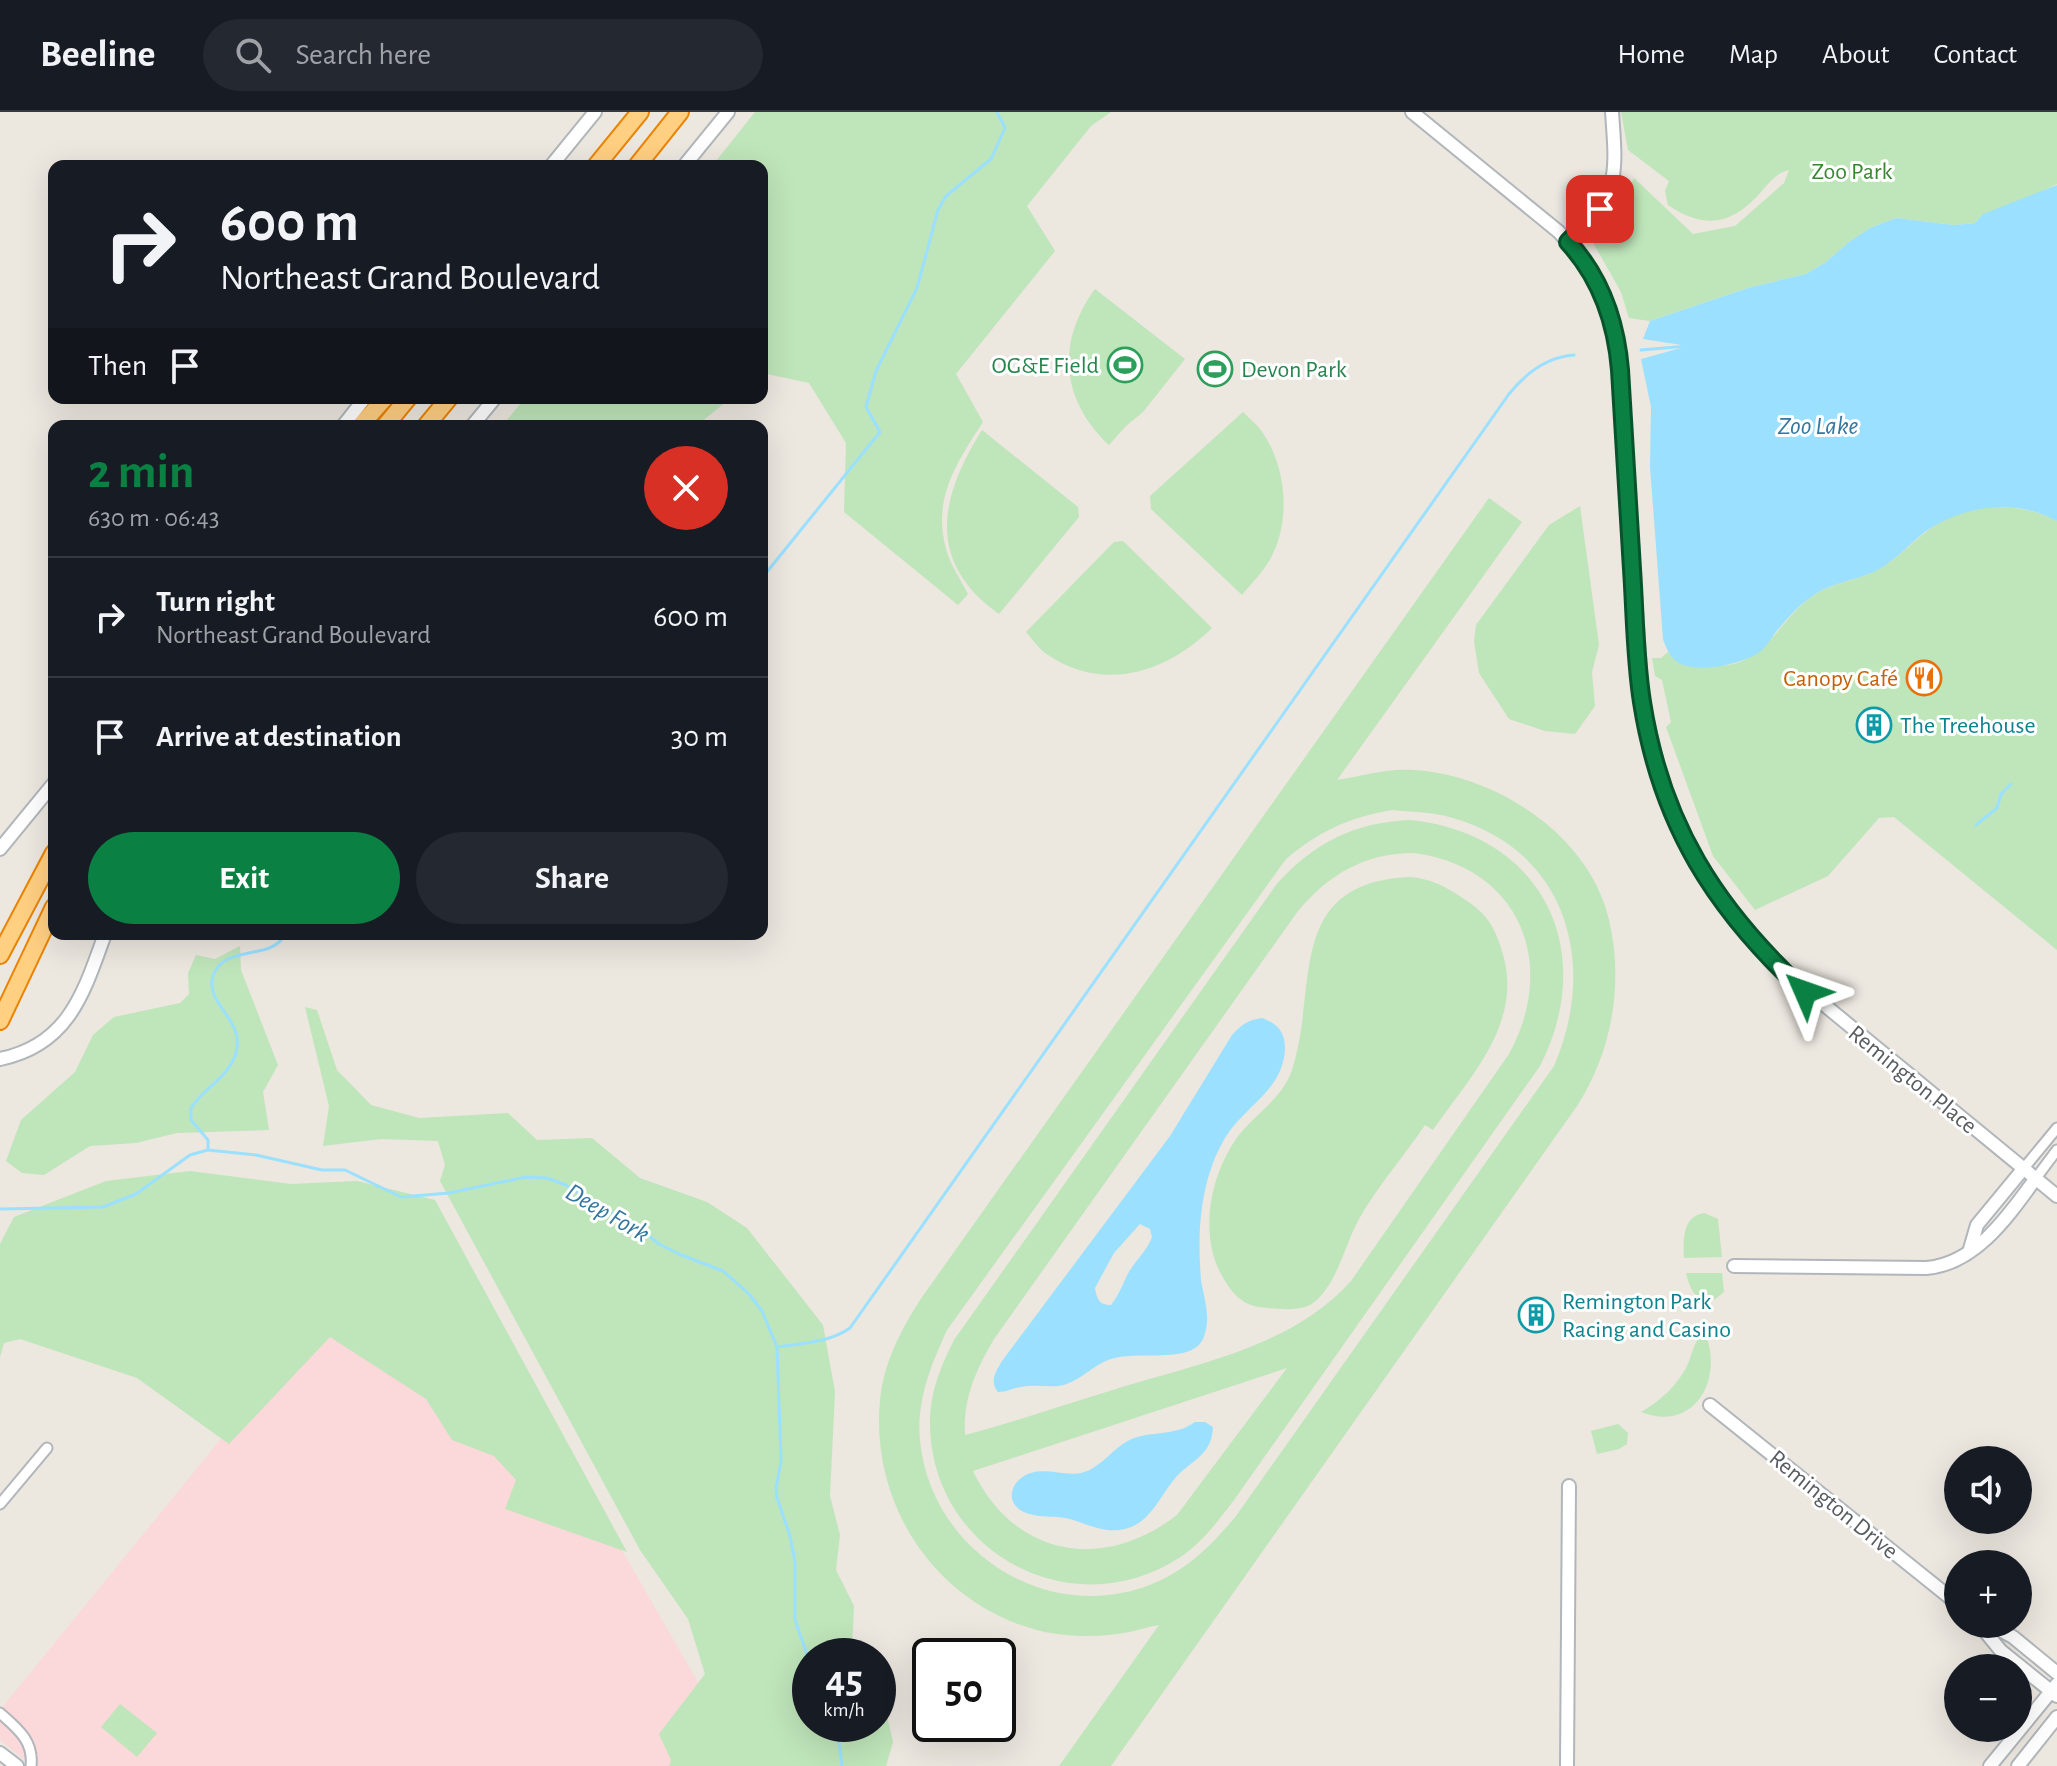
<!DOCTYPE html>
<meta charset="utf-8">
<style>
:root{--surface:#171b24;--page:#242831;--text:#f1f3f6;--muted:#9ea1a6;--line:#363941;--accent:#0b8043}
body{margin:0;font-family:"Alegreya Sans",sans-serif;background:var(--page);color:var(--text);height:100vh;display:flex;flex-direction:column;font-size:30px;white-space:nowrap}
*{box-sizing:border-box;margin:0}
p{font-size:26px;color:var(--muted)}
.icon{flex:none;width:44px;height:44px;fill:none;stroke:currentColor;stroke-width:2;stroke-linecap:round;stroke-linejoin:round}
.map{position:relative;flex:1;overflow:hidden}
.sheet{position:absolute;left:48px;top:308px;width:720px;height:520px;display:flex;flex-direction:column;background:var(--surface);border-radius:16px;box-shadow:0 8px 32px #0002}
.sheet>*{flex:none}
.banner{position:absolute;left:48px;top:48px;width:720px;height:244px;border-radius:16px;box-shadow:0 8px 32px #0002;background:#171b24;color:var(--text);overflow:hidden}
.fabs{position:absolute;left:1944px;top:1334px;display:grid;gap:16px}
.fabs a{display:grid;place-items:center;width:88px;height:88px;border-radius:50%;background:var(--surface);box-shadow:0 8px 32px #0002;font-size:40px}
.speed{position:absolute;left:792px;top:1526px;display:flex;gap:16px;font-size:40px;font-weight:700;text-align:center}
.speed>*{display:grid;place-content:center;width:104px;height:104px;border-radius:50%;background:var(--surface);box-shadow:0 8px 32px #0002;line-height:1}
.speed small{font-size:20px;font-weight:400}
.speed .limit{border:4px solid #111;border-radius:12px;background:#fff;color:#111}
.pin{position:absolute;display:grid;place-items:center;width:68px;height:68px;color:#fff;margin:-34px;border-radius:16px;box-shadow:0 4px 12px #0006}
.me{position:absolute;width:88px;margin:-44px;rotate:313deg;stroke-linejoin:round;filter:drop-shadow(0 0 6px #0008)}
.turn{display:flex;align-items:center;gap:28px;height:168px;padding:0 40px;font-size:36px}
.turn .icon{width:104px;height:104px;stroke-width:2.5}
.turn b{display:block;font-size:56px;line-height:68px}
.then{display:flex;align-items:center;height:76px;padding:0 40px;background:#0003;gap:16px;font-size:30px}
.round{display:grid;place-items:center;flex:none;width:84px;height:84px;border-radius:42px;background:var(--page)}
.overview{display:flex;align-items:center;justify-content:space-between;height:136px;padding:0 40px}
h1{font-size:48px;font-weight:600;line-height:60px;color:var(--accent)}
.action{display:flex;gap:16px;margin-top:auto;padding:16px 40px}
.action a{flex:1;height:92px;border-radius:48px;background:var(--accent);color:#fff;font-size:32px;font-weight:600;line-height:92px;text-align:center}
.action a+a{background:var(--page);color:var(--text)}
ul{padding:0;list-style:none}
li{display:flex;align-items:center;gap:24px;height:120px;padding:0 40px;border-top:2px solid var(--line)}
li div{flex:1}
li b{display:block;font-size:30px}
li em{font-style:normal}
header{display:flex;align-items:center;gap:48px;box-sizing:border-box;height:112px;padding:0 40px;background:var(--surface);border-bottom:2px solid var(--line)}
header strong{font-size:38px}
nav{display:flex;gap:44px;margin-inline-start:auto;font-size:28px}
.search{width:560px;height:72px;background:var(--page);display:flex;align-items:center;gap:20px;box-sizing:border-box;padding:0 28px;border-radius:44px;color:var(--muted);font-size:30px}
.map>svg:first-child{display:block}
.medical{fill:#fbd8d9}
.green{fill:#bfe5ba;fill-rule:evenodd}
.water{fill:#9be0ff;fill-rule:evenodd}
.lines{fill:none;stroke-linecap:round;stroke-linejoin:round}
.stream{stroke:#9be0ff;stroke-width:3}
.street-casing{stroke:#b2b6bb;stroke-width:13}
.secondary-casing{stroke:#b1b6bb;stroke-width:16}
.highway-casing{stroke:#ea8300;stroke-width:20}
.street{stroke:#fff;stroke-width:9}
.secondary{stroke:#fff;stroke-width:12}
.highway{stroke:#ffcf82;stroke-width:16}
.route-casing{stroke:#07532c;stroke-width:20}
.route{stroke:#0b8043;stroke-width:14}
.labels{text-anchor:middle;stroke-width:6;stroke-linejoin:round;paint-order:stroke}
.park-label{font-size:24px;fill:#398632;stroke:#fff}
.leisure-label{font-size:24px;fill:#27864d;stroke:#fff;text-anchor:end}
.food-label{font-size:24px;fill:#c56008;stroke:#fff;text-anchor:end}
.culture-label{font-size:24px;fill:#0d838f;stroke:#fff;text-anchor:start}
.street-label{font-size:24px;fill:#585d61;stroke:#fff}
.water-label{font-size:26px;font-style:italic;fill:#3377a1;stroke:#fff}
</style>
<header>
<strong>Beeline</strong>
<div class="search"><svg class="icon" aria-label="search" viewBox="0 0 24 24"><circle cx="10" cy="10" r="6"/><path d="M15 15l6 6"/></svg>Search here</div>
<nav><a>Home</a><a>Map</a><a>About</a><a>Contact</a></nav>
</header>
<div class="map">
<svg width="2057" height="1654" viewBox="0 0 2057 1654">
<rect width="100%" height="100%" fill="#ece7df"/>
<polygon class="medical" points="387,1123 504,1233 746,1654 32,1654 0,1628 0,1598"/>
<g class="green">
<path d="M755,0H1111L1091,14L1027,94L1055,139L956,262L983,310C957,350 932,387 946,437C950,452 961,468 968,482L958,493L844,400L846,331L809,271L762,261V54H712Z"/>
<path d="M1621,0H2057V72L2026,87L1983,102L1975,111L1954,113L1896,106L1870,116L1849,130L1826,150L1806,162L1751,175L1650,209L1629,206L1621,180L1591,127L1617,98L1634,66L1693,122L1735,114L1784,71L1789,58C1776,61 1770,70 1761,80C1732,113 1705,118 1668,93L1665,79L1669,69L1628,38Z"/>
<path d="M1095,177L1185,247L1143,300L1126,314L1109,333C1061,288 1056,230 1095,177Z"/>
<polygon points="525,286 731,286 696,314 502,314"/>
<path d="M1243,300C1248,305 1255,311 1260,317C1287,353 1292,410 1269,449C1262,461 1251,472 1242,483L1151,397L1150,384Z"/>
<path d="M982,318L1078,395L1079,405L999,502C926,450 939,386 982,318Z"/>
<path d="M1489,386L1522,410L1337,668C1362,664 1388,656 1414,658C1497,663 1590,724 1609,808C1624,871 1612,940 1577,994L1111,1654H1059L1159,1513C1147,1515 1136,1519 1124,1521C1098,1525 1071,1525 1045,1520C939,1496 870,1396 880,1289C883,1252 901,1218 920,1188ZM1392,698C1412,700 1434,700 1453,706C1568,739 1598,853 1554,954L1236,1404C1216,1428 1196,1449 1169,1464C1062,1522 932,1447 920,1329C916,1289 931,1253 947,1218L1286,747C1319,719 1350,705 1392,698Z"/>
<polygon points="1580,394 1599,533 1592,560 1595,594 1575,622 1545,619 1509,607 1479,561 1474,529 1476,513 1549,413"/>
<path d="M1989,395C2014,395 2034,397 2057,409V838L1894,705L1879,706L1828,764L1755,798L1713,744L1666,615L1671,610L1662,568L1655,564L1652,546H1661L1668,540L1679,551C1694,552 1712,555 1728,553C1766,548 1782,506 1811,485C1833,469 1861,469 1884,454C1906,440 1923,418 1948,406C1960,400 1976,398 1989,395Z"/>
<path d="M1123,429L1212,516C1167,560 1105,581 1048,543C1040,538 1033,528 1026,520L1114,430Z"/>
<path d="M1411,708C1542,722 1599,838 1540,954L1234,1388C1218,1409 1202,1431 1179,1446C1071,1516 929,1439 930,1309C930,1280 941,1254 954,1228L1276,773C1313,731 1355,710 1411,708ZM1414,741C1521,755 1558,853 1509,942L1351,1169C1292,1235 1197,1252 1116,1277C1066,1292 1015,1310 965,1323C963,1286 976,1258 994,1227L1298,799C1329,762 1365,741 1414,741ZM1287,1256L1177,1403C1103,1460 1015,1446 973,1359Z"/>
<path d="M1408,765C1433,766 1451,778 1470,791C1487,803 1495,816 1501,836C1526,908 1472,962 1433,1018L1425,1013C1404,1044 1377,1075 1359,1107C1345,1132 1337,1173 1313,1191C1300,1201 1273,1196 1259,1195C1239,1192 1229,1177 1220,1160C1199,1119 1211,1060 1239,1023C1257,1000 1282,987 1292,958C1319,875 1284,772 1408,765Z"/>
<polygon points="240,834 241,858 278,953 263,980 269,1018 177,1021 136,1031 90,1034 44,1063 22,1061 6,1049 21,1008 75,960 93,923 114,905 180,891 189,882 188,861 196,843 215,847"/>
<polygon points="305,895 317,898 337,958 371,993 419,1006 508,1001 537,1028 592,1026 640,1066 707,1090 747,1116 823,1213 835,1280 830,1384 840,1423 836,1458 854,1494 852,1536 854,1544 810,1544 810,1612 878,1612 878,1588 884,1591 893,1630 886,1654 669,1654 671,1648 659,1622 705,1562 688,1507 640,1438 440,1069 445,1053 438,1029 381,1027 323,1034 329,994"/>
<polygon points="190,1059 291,1072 357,1069 435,1088 627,1440 505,1397 516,1368 494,1344 452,1328 426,1287 330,1225 229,1332 137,1266 20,1227 4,1231 0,1245 0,1132 14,1105 106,1069"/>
<path d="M1704,1101L1718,1107L1722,1145L1684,1146C1683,1128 1682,1105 1704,1101Z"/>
<path d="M1686,1161H1722L1724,1180L1714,1188C1695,1190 1690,1177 1686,1161Z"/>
<path d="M1705,1221C1724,1267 1695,1321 1641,1300C1660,1289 1677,1274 1687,1254C1693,1242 1693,1228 1705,1221Z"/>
<polygon points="1618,1312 1628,1321 1627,1332 1619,1337 1597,1342 1591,1319"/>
<polygon points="120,1592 157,1621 137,1645 101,1615"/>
</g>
<g class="water">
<path d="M2057,73V409C2015,386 1964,393 1925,420C1911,431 1898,445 1883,455C1860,469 1832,469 1811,485C1797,495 1787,507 1776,520C1772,525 1767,534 1761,539C1744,552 1699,562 1679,551C1670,546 1666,536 1663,527L1650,355L1651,295L1641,247L1688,234L1643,227L1650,209L1751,175L1806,162L1826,150L1849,130L1870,116L1896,106L1954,113L1975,111L1983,102Z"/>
<path d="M1262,906C1278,912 1285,920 1285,937C1283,979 1244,994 1225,1026C1200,1068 1197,1120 1201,1168C1203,1181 1208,1197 1207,1210C1206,1219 1204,1231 1195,1236C1175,1249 1136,1239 1111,1247C1095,1252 1084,1265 1069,1271C1054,1278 1037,1271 1021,1275C1013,1276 1007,1280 998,1280C989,1269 996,1260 1002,1249L1170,1024L1232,923C1241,913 1248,908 1262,906ZM1140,1112L1150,1117L1152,1125C1147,1138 1138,1146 1130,1158C1123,1170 1120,1182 1111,1193C1099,1193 1097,1187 1095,1176L1114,1141Z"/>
<path d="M1195,1310H1205L1213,1315C1212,1341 1196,1346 1179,1362C1161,1380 1153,1410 1125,1417C1103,1422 1086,1411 1066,1406C1049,1403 1019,1408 1012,1387C1011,1381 1013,1374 1017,1370C1035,1350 1060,1365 1081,1361C1099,1357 1111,1339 1126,1330C1148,1317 1173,1326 1195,1310Z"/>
</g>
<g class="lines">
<g class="stream">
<polyline points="1641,238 1688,234"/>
<polyline points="762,466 880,320 866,295 876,259 917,176 938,98 946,84 991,47 1005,16 997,0"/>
<polyline points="1976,713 1997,696 2001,682 2011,672"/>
<path d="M208,1038V1028L191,1008V996C204,976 226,967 235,944C248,908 204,893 213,864C224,831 272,850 285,822"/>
<polyline points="0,1097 103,1095 136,1082 190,1043 208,1038 256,1043 322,1058 345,1058 401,1085 449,1081 526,1065 547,1066 566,1073 614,1102 627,1106 659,1132 679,1142 723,1159 749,1182 762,1199 777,1235 781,1349 776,1376 777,1386 790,1424 795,1450 795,1508 810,1551"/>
<path d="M777,1235C801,1231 829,1231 850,1216L1509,282C1525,262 1547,245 1574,243"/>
<polyline points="831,1612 839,1630 842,1654"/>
</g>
<g class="street-casing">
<g id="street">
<polyline points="2024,1056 2057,1016"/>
<polyline points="2036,1066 2057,1038"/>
<polyline points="0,1392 47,1336"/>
<path d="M0,1601C17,1616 34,1629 31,1654"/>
</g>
</g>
<g class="secondary-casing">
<g id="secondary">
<polyline points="1412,0 1559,120 1586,151 1604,184 1619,246 1642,588 1662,672 1687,732 1705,764 1736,810 1777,854 2057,1084"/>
<polyline points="551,54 595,0"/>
<polyline points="684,54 728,0"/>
<path d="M1568,130C1619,82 1617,67 1612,0"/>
<polyline points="343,314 365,286"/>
<polyline points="472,314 495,286"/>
<polyline points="0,737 54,671"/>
<path d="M0,947C69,933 84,880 105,822"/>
<polyline points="1970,1137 1977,1113 2024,1056"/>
<path d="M1734,1154L1926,1156C1976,1152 2009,1103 2036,1066"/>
<polyline points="1710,1293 1958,1492"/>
<polyline points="1979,1512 2001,1539 2057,1584"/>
<polyline points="1989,1512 2013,1525 2057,1561"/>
<polyline points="0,1641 17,1654"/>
<polyline points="1567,1654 1569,1374"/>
<polyline points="1990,1654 2057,1572"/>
<polyline points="2018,1654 2057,1605"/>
</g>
</g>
<g class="highway-casing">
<g id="highway">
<polyline points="596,54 640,0"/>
<polyline points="637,54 680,0"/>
<polyline points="360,314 385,286"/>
<polyline points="385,314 408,286"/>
<polyline points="426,314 449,286"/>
<polyline points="0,843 54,741"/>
<polyline points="0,909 54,795"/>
</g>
</g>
<use href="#street" class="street"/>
<use href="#secondary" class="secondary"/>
<use href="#highway" class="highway"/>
</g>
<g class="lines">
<g class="route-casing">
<path id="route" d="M1600,97L1568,130C1601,166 1616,209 1620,258C1624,324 1628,391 1632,457C1635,501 1635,546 1642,590C1661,712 1715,797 1805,880"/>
</g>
<use href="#route" class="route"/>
</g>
<defs>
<g id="stadium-ring" transform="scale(1.8)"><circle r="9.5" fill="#fff" stroke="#2e9e5b" stroke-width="1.5"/><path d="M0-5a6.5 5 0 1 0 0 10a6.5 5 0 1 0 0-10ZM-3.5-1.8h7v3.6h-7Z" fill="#2e9e5b"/></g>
<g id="restaurant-ring" transform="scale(1.8)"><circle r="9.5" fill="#fff" stroke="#e8710a" stroke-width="1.5"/><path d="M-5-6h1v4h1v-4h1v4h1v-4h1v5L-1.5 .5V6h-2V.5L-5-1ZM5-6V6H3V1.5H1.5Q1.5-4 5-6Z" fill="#e8710a"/></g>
<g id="building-ring" transform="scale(1.8)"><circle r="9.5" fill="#fff" stroke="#0f9aa8" stroke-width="1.5"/><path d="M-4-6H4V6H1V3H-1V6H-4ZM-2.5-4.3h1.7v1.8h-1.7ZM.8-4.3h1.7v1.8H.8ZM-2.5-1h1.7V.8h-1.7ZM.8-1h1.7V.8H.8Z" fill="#0f9aa8"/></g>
</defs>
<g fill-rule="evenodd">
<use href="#stadium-ring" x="1125" y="253"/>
<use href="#stadium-ring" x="1215" y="257"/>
<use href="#restaurant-ring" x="1924" y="566"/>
<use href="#building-ring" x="1874" y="613"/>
<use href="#building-ring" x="1536" y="1203"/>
</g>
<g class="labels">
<g class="park-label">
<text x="1852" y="67">Zoo Park</text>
</g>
<g class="leisure-label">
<text x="1099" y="261">OG&amp;E Field</text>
<text x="1241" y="265" text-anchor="start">Devon Park</text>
</g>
<g class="food-label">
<text x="1898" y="574">Canopy Café</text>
</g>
<g class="culture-label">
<text x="1900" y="621">The Treehouse</text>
<text x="1562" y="1197">Remington Park<tspan x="1562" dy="28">Racing and Casino</tspan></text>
</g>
<g class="street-label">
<text transform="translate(1913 967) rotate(39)" y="8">Remington Place</text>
<text transform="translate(1834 1392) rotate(39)" y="8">Remington Drive</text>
</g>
<g class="water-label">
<text x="1818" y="322">Zoo Lake</text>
<text transform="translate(608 1100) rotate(30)" y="9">Deep Fork</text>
</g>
</g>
</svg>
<div class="fabs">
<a><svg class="icon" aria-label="sound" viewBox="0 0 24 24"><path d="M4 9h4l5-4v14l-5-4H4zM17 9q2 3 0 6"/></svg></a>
<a>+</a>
<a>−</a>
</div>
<div class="speed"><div>45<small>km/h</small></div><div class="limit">50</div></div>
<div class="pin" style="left:1600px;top:97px;background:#d93025"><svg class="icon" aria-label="arrive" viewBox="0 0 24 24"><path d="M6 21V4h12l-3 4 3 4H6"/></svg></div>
<svg class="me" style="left:1805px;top:880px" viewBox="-20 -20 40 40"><path d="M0-17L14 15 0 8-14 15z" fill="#0b8043" stroke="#fff" stroke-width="4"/></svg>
<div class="banner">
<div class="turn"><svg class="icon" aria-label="right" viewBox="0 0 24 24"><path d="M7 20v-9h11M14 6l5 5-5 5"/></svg><div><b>600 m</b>Northeast Grand Boulevard</div></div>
<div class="then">Then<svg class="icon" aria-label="arrive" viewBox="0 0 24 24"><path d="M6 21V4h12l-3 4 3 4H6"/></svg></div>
</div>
<section class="sheet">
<div class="overview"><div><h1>2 min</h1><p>630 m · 06:43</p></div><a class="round" style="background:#d93025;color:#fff"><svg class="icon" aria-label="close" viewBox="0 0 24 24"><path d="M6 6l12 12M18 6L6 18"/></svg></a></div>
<ul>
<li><svg class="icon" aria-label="right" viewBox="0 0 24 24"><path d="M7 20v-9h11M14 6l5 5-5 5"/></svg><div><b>Turn right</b><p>Northeast Grand Boulevard</p></div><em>600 m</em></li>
<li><svg class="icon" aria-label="arrive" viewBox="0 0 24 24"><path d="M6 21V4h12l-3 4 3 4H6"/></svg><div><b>Arrive at destination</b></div><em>30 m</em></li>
</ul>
<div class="action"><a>Exit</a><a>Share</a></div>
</section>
</div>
